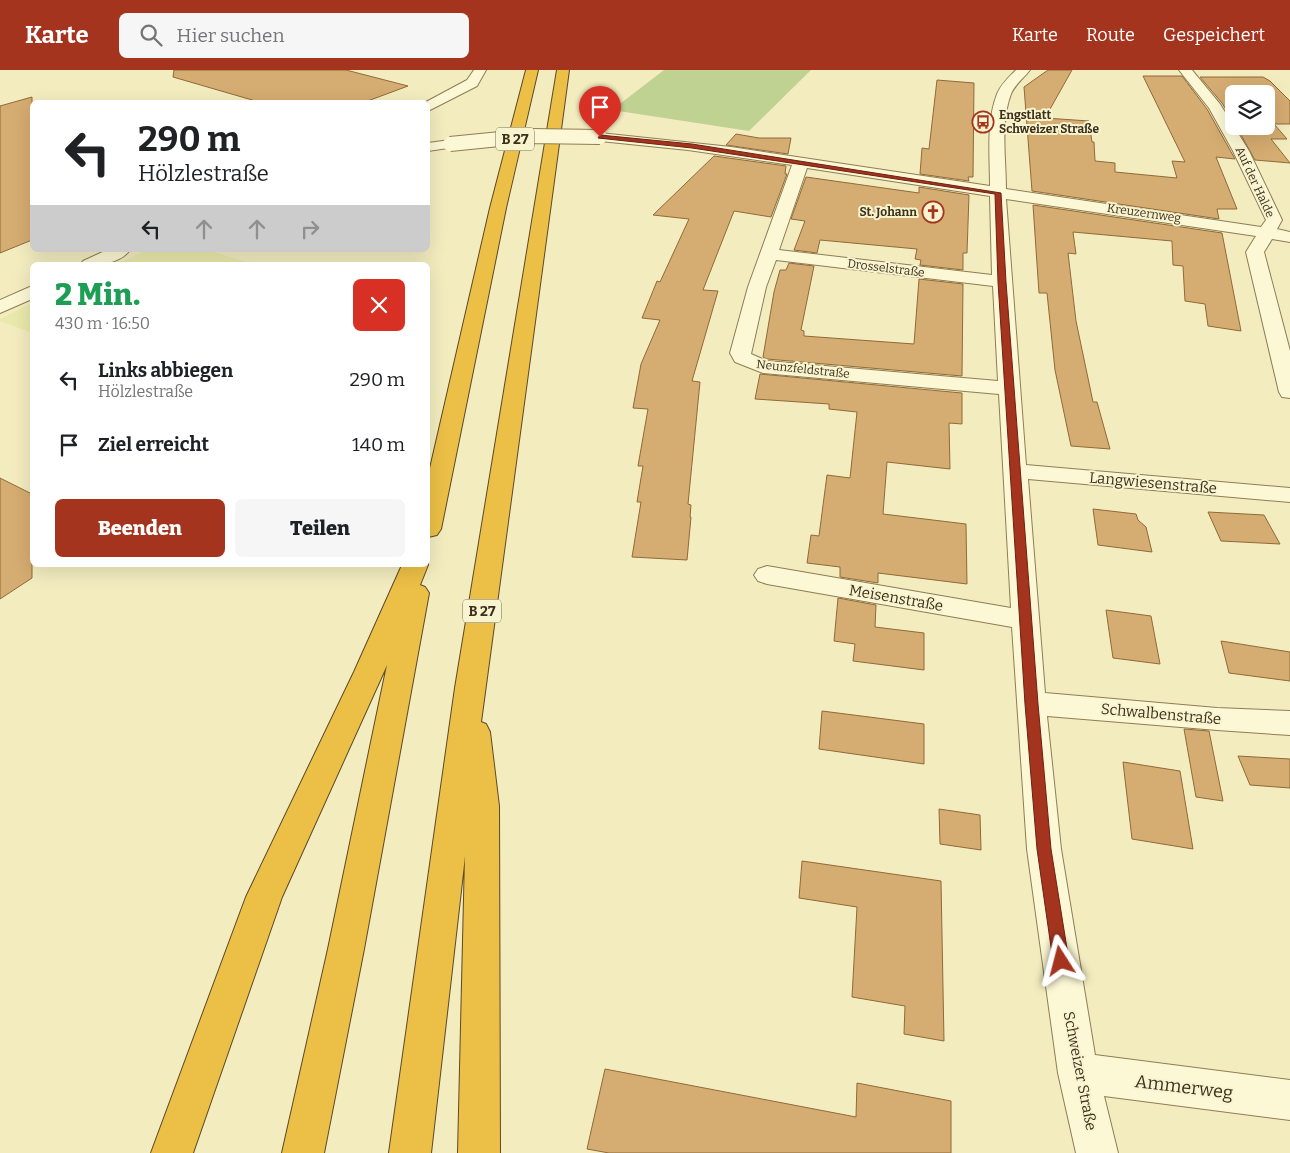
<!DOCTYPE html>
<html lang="de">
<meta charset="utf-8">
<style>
:root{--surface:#fff;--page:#f6f6f6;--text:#202124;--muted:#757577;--accent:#a4341e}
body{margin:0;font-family:Bitter,serif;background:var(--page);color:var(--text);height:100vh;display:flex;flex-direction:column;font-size:19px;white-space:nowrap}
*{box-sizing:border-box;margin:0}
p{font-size:16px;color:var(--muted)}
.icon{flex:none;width:28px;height:28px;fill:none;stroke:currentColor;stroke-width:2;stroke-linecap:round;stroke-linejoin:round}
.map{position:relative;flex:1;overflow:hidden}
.sheet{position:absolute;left:30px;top:192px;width:400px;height:305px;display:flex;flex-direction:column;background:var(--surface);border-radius:8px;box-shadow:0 5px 20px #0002}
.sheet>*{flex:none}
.hud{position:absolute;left:30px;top:30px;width:400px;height:152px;border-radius:8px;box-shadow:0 5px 20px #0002;background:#fff;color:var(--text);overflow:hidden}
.controls{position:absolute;left:1225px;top:15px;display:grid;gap:10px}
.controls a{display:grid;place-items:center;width:50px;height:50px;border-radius:8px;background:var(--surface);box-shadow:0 5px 20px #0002;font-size:25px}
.pin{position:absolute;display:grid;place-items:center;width:42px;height:42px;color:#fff;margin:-51px -21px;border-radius:50% 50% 50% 0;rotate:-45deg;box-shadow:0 0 5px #0007}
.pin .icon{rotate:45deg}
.me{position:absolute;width:55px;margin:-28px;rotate:351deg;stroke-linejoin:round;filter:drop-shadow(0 0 4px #0008)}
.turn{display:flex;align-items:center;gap:18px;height:105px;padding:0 25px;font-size:22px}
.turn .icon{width:65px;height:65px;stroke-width:2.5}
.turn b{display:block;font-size:35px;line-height:42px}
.lanes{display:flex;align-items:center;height:48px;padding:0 25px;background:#0003;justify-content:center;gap:25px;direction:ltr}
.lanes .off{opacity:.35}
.round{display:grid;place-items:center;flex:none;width:52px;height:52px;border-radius:8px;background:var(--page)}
.overview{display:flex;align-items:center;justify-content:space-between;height:85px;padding:0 25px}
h1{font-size:30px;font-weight:800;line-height:38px;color:#1e9e55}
.primary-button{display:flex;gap:10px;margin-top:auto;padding:10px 25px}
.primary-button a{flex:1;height:58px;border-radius:8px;background:var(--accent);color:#fff;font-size:20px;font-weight:800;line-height:58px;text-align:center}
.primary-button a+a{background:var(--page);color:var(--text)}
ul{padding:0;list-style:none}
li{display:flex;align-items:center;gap:15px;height:65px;padding:0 25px}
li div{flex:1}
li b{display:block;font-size:19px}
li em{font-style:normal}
header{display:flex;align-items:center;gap:30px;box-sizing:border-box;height:70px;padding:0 25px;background:var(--accent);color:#fff}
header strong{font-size:24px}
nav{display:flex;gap:28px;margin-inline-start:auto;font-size:18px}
.search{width:350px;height:45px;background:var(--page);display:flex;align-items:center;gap:12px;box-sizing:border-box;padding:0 18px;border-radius:8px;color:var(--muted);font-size:19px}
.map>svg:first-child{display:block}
.farmland{fill:#e9e9ac}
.green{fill:#c0d292}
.building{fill:#d5ac71;stroke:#906a38}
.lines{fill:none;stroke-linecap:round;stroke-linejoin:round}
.minor-casing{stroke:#8e7d55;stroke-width:2}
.highway-casing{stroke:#5b492a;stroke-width:2}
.minor{fill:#fcf7d4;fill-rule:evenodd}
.highway{fill:#ecbf46;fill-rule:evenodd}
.minor-bridge-casing{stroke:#8e7d55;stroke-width:16;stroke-linecap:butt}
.minor-bridge{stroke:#fcf7d4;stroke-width:14}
.route{fill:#a4341e;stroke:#6b2214}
.labels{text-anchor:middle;stroke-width:4;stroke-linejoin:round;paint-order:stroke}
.far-poi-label{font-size:12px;font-weight:bold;fill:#3c301b;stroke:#f9f4d0;text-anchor:start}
.far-street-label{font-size:12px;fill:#3c301b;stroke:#f9f4d0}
.shield{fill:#f9f4d0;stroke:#756b51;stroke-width:1}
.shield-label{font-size:14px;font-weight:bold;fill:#3c301b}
.street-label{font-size:15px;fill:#3c301b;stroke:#f9f4d0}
.near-street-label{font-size:18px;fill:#3c301b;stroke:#f9f4d0}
</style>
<header>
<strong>Karte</strong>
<div class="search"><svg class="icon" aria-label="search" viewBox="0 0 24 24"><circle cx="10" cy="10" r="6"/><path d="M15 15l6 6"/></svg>Hier suchen</div>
<nav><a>Karte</a><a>Route</a><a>Gespeichert</a></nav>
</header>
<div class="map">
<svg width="1290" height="1083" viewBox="0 0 1290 1083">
<rect width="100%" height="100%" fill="#f3ecbf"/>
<g class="farmland">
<polygon points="147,180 207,180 257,195 115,195"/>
<polygon points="32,233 32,263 0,251 0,249"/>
</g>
<polygon class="green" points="664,0 811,0 749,61 612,40"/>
<g class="building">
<polygon points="174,0 346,0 408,16 365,32 259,32 173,7"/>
<polygon points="1048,0 1072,0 1045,48 1089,51 1092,72 1094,72 1095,91 1115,93 1115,102 1177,108 1172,91 1185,92 1143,6 1182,6 1207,39 1235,89 1216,87 1237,139 1217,139 1219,149 1032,121 1024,17"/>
<polygon points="1200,7 1263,7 1270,11 1290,31 1290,54 1274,54 1287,69 1271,69 1290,93 1255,90 1236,56 1266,56 1266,24 1234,24 1234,53 1222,33"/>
<polygon points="937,10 974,13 973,107 968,107 969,111 920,104 922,78 929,79"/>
<polygon points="32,27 32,170 0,183 0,36"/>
<polygon points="736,64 759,68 791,68 788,84 726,75"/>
<polygon points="714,86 786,96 785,104 787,104 771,147 734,141 703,220 718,221 692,311 700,312 688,434 691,435 690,447 691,447 687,490 632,487 641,432 637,432 643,396 638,396 648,339 633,338 641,294 660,250 642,248 657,211 660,212 689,149 653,145"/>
<polygon points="806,107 919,123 919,117 969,125 967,183 963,183 963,200 920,195 921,190 915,189 917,179 820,170 817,183 794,180 805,151 791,149"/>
<polygon points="1033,135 1222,163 1241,261 1208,256 1205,234 1185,231 1183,196 1173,195 1172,171 1073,162 1076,184 1068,183 1076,251 1093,332 1097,332 1110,379 1071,376 1055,300 1047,223 1039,223"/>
<polygon points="789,193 814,196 801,260 804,261 804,266 914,274 919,209 963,214 962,306 767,289 763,287 774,222 780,200 786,200"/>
<polygon points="760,304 962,323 962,354 949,353 950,399 887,392 883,444 966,454 967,514 878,503 878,513 840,507 840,497 807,493 811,465 819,466 827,405 850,408 857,342 829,339 829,334 755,329"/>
<polygon points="0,408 32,424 32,508 0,529"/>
<polygon points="1093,439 1136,444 1138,450 1146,457 1152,482 1098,475"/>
<polygon points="1208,442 1264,445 1280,474 1221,471"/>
<polygon points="838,528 876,535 875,557 924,563 924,600 853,591 855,574 834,571"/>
<polygon points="1106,540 1151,546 1160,594 1113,588"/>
<polygon points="1221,571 1290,582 1290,611 1229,603"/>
<polygon points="822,641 924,654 924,694 819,679"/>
<polygon points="1184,659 1209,661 1223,731 1196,727"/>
<polygon points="1238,686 1290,689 1290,718 1250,715"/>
<polygon points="1123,692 1180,701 1193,779 1132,769"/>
<polygon points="939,739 980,745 981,780 940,774"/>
<polygon points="802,791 941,811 944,971 904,964 905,936 852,927 857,837 799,828"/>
<polygon points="605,999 856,1047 857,1013 951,1031 951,1083 609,1083 587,1079"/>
</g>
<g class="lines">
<g class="minor-casing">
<g id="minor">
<polygon points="474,0 486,0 477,16 428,41 428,32 426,32 467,10"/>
<path d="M1016,0H1030C1024,8 1015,14 1011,24C1000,53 1006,89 1006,119L1261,157L1266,150L1233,81L1209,38L1179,0H1192L1220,34L1249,81L1282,150L1277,159L1290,162V172L1272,169L1264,182L1290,281V328L1282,327L1279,322L1246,182L1256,166L1006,129L1026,395L1290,418V432L1028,409L1045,623L1217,638L1290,641V665L1217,660L1047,646L1061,779L1095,985L1290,1010V1050L1104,1026L1118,1083H1076L1058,1003L1027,779L1012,557L767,514L758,511L754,505L758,499L767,496L1011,538L999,324L763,303L735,292L730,283L748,217L792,95L688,80L600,71L595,70L593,67L595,64L600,63L731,77L990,116C990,87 986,52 997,24C1001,14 1009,7 1016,0ZM807,98L990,126L992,205L779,180ZM776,190L993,216L998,311L767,291L751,284L766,217Z"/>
<polygon points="450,70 455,71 457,74 455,77 428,81 428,73"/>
<path d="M107,180H130C119,195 96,195 80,195L83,191Z"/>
<polygon points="32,216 32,229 0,243 0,230"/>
</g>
</g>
<g class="highway-casing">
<g id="highway">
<polygon points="526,0 538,0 506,138 441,459 437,465 428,467 428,407 490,138"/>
<polygon points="557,0 569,0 481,652 486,654 490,662 499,736 500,1083 458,1083 465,786 431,1083 389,1083 455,618"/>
<polygon points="428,494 428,495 420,515 425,517 429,523 364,879 324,1083 282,1083 328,879 387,595 282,827 193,1083 151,1083 246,827 354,602 402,495"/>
</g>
</g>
<use href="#minor" class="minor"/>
<use href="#highway" class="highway"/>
<g class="minor-bridge-casing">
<polyline id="minor-bridge" points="450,74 531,66 600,67"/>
</g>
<use href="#minor-bridge" class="minor-bridge"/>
</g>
<polygon class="route" points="600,65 692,74 1001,123 1006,212 1038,634 1051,779 1069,891 1066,896 1061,898 1056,896 1053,891 1037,779 1025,634 998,212 995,124 692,78 598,68"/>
<defs>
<g id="bus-ring" transform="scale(1.125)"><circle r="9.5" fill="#f9f4d0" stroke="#a4341e" stroke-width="1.5"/><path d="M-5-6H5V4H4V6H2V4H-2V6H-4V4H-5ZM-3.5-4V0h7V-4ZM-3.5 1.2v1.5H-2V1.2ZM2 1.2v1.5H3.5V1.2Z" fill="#a4341e"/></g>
<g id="church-ring" transform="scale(1.125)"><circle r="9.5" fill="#f9f4d0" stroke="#a4341e" stroke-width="1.5"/><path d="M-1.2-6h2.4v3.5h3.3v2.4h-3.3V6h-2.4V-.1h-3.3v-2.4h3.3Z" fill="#a4341e"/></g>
</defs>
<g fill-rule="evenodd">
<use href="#bus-ring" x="983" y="52"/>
<use href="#church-ring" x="933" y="142"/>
</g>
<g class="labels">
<g class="far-poi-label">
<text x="999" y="49">Engstlatt<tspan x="999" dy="14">Schweizer Straße</tspan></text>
<text x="917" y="146" text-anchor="end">St. Johann</text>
</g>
<g class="far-street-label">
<text transform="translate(1255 112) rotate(65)" y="4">Auf der Halde</text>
<text transform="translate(1144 143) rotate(8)" y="4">Kreuzernweg</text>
<text transform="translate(886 198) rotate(7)" y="4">Drosselstraße</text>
<text transform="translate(803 299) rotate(6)" y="4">Neunzfeldstraße</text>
</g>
<g class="shield">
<rect x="496" y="57.5" width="38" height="23" rx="4"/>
<rect x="463" y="529.5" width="38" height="23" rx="4"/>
</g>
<g class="shield-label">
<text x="515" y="74">B 27</text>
<text x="482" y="546">B 27</text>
</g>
<g class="street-label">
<text transform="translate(1153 413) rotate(5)" y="5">Langwiesenstraße</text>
<text transform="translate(896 528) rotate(10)" y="5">Meisenstraße</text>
<text transform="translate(1161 644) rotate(5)" y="5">Schwalbenstraße</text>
<text transform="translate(1080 1001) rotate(79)" y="5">Schweizer Straße</text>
</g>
<g class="near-street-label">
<text transform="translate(1184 1017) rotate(7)" y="6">Ammerweg</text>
</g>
</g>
</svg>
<div class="controls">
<a><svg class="icon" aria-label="layers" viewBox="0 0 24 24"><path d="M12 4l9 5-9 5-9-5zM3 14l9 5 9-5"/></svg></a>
</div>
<div class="pin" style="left:600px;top:67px;background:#d93025"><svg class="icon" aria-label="arrive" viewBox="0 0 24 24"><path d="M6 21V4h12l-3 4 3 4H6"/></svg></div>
<svg class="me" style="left:1061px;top:891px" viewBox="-20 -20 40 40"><path d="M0-17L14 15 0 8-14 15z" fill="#a4341e" stroke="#fff" stroke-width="4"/></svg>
<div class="hud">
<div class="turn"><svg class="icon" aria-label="left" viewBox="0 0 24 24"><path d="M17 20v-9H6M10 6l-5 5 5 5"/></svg><div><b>290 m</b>Hölzlestraße</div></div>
<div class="lanes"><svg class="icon" aria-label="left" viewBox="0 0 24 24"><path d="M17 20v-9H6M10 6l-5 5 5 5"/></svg><svg class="icon off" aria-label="ahead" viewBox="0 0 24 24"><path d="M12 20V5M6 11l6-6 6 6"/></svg><svg class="icon off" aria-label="ahead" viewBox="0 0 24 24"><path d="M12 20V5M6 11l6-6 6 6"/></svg><svg class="icon off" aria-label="right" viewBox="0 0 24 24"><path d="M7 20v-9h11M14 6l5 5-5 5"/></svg></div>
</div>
<section class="sheet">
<div class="overview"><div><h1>2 Min.</h1><p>430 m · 16:50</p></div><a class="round" style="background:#d93025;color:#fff"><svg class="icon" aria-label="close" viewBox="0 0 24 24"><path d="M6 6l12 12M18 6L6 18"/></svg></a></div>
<ul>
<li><svg class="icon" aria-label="left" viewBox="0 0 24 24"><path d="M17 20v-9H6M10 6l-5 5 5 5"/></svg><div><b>Links abbiegen</b><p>Hölzlestraße</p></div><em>290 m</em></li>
<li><svg class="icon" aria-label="arrive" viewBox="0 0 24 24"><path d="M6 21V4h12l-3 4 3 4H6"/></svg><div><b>Ziel erreicht</b></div><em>140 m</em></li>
</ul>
<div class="primary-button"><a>Beenden</a><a>Teilen</a></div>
</section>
</div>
